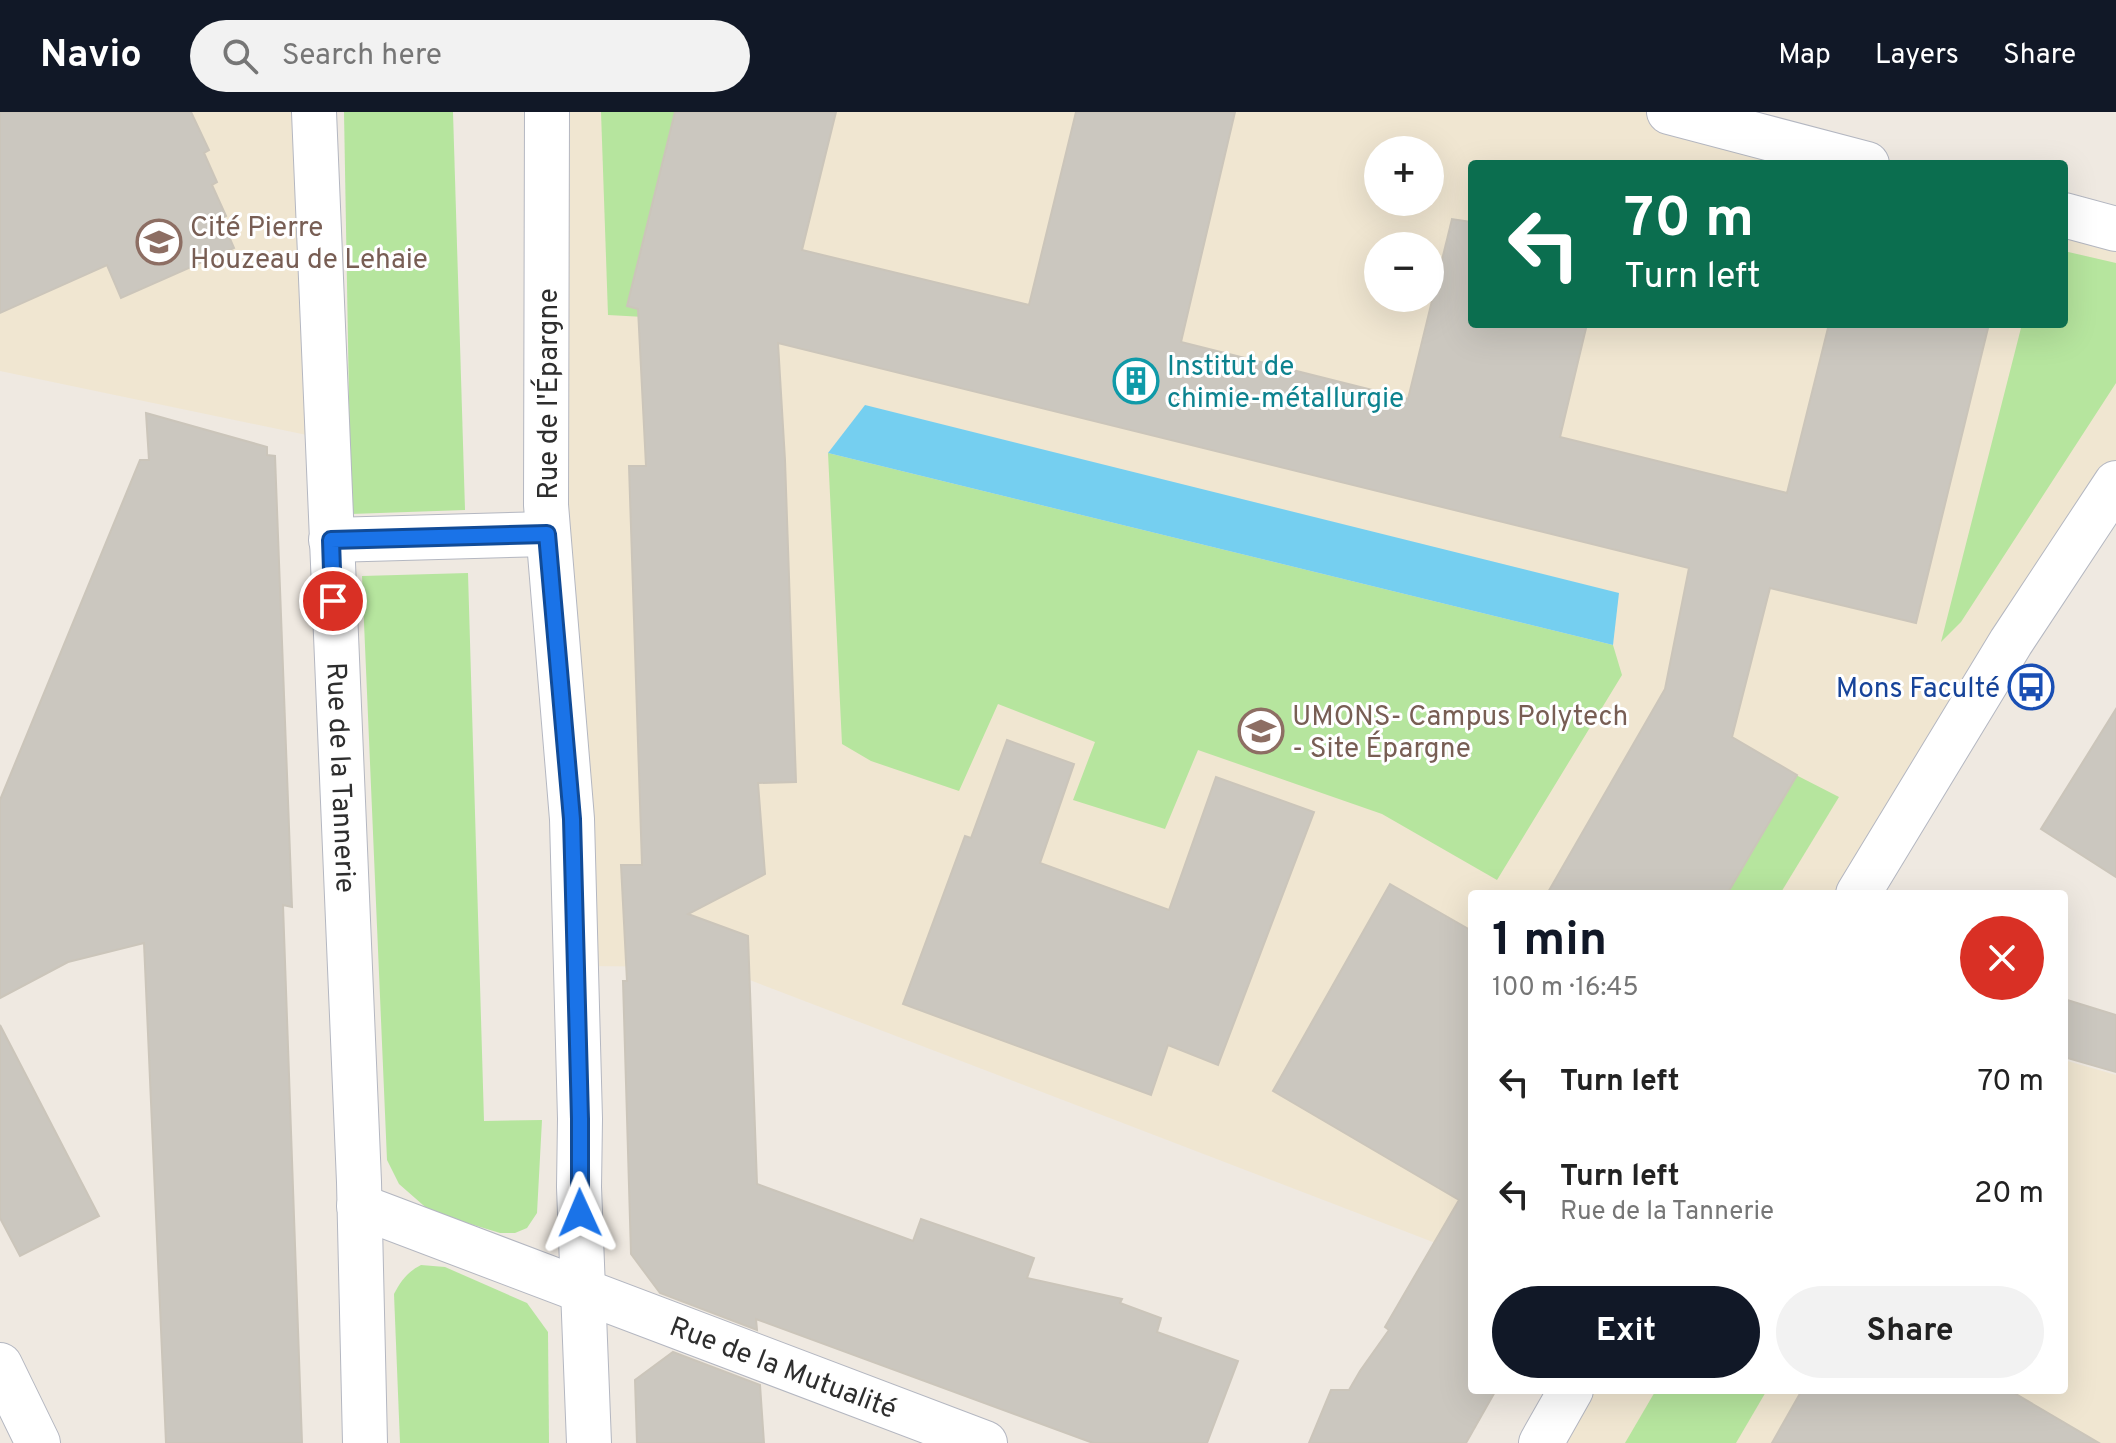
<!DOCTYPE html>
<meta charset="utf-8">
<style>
:root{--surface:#fff;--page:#f2f2f2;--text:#222;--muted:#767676;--accent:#111827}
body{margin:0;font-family:Overpass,sans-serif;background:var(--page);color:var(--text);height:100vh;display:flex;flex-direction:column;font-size:30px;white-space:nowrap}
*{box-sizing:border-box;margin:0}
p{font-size:26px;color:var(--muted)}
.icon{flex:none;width:44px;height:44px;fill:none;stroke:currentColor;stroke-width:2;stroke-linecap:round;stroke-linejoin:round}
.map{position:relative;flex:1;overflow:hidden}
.panel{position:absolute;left:1468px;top:778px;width:600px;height:504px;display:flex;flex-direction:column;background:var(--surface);border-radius:8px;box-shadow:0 8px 32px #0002}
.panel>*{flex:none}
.top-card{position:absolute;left:1468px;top:48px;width:600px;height:168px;border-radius:8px;box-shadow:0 8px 32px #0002;background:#0b6e4f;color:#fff;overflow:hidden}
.buttons{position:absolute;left:1364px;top:24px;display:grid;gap:16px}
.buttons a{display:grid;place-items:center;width:80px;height:80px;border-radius:50%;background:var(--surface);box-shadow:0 8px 32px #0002;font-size:40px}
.pin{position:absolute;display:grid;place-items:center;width:68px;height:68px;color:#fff;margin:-34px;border:4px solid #fff;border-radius:50%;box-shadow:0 2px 8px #0007}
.me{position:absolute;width:88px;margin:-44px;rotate:359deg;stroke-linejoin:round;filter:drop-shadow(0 0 6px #0008)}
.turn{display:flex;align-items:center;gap:28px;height:168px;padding:0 24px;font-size:36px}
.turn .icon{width:104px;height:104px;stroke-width:2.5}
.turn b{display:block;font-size:56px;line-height:68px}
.round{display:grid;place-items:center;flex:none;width:84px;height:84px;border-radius:42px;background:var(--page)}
.headline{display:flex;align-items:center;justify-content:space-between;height:136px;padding:0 24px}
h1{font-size:48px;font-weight:700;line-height:60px;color:var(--accent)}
.cta{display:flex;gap:16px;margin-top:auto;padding:16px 24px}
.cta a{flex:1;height:92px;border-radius:48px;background:var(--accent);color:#fff;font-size:32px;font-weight:700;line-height:92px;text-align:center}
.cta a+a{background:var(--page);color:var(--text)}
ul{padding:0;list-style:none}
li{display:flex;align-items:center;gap:24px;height:112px;padding:0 24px}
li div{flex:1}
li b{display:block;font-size:30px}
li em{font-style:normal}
header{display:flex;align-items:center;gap:48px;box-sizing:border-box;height:112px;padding:0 40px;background:var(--accent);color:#fff}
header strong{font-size:38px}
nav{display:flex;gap:44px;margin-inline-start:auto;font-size:28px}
.search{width:560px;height:72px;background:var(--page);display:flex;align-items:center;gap:20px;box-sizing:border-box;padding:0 28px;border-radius:44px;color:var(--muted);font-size:30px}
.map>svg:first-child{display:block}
.education{fill:#f0e6d1;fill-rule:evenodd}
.green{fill:#b6e59e}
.water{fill:#75cff0}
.building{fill:#cbc7bf;stroke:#cbc5ba;stroke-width:2}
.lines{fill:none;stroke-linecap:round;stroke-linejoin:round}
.minor-casing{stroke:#b4b7c1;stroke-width:46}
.minor{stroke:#fff;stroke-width:44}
.route-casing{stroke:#114b97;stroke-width:20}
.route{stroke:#1a73e8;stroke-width:14}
.labels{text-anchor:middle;stroke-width:6;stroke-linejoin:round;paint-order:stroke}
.education-label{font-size:28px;fill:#785e54;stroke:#fff;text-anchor:start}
.culture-label{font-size:28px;fill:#0d838f;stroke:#fff;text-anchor:start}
.street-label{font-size:28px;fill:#2e2e2e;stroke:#fff}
.transit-label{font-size:28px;fill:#164399;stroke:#fff;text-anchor:end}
</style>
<header>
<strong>Navio</strong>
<div class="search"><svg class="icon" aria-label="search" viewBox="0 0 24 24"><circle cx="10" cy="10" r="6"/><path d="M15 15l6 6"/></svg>Search here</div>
<nav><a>Map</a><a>Layers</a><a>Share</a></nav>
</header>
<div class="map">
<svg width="2116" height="1331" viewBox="0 0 2116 1331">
<rect width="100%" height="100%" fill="#efe9e1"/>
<g class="education">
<polygon points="0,0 314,0 326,327 0,259"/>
<path d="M547,0H1669L1867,52H1472V212H2064V103L2116,117V371L1858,782H1472V1145L716,855L575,854ZM1378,38H1430V90H1378ZM1378,134H1430V186H1378Z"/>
<polygon points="2064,948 2116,963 2116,1331 1541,1331 1571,1278 2064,1278"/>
</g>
<g class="green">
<polygon points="344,0 453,0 465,398 351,402"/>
<polygon points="601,0 696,0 644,205 608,203"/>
<polygon points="2064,139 2116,151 2116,271 1961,510 1941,530 2022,212 2064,212"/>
<polygon points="828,341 1613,533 1622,563 1497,768 1382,702 1198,638 1165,717 1073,688 1095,630 998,592 959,679 871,649 842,632"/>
<polygon points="468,461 484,1009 542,1008 537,1101 527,1116 515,1121 500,1121 431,1100 399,1072 387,1048 362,464"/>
<polygon points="1796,663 1839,685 1780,782 1727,782"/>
<path d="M421,1153L445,1155L527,1191L548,1220L549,1331H400L394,1182C401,1169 407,1160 421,1153Z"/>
<polygon points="1656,1278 1767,1278 1736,1331 1625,1331"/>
</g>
<polygon class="water" points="865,293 1619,481 1613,533 828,341"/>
<g class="building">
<polygon points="0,0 191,0 209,38 204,41 217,70 212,73 226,104 221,106 234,136 121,186 107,153 0,201"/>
<polygon points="675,0 836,0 802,138 1029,193 1076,0 1235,0 1181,230 1408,287 1452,107 1472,110 1472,212 1587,212 1560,325 1787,381 1829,212 1989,212 1916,511 1770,476 1732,625 1797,663 1727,782 1547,782 1665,577 1689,456 778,231 785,348 796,670 758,671 765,762 688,802 748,824 757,1072 913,1129 921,1107 1034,1146 1027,1166 1122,1187 1120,1191 1161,1206 1157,1220 1238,1249 1207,1331 1093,1331 756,1207 757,1218 660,1181 631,1142 623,869 627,869 621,753 642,753 629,354 646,354 638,197 627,194"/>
<polygon points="146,301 267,335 267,343 275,344 292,795 283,793 302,1331 166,1331 144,831 68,850 0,886 0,688 140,348 149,348"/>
<polygon points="2116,597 2116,765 2041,717"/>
<polygon points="1007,628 1074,652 1040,751 1169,798 1216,665 1314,700 1218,953 1168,933 1151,983 903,892 965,724 971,726"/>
<polygon points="1390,772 1472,819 1472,1278 1496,1278 1466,1331 1309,1331 1331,1278 1349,1278 1360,1259 1389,1218 1385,1215 1459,1088 1273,979"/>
<polygon points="2064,887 2116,903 2116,960 2064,945"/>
<polygon points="0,913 99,1104 20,1144 0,1106"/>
<polygon points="673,1240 760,1273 764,1331 637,1331 635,1268"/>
<polygon points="1802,1278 2009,1278 2099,1331 1772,1331"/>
</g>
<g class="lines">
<g class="minor-casing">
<g id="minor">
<path id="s1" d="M314,0L359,1070L365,1331"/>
<polyline points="547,0 546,393 572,707 580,1007 579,1075 589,1331"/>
<polyline points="1669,0 1867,52"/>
<polyline points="2064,103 2116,117"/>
<polyline points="331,428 547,422"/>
<polyline points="1858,782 2011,530 2116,371"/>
<path id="s2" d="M359,1094L985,1331"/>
<polyline points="0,1253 38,1331"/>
<polyline points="1541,1331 1571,1278"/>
</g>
</g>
<use href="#minor" class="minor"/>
</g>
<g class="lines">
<g class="route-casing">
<polyline id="route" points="333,489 331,428 547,422 572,707 580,1007 580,1101"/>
</g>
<use href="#route" class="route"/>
</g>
<defs>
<g id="university-ring" transform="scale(2.3)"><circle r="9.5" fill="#fff" stroke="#8d6e63" stroke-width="1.5"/><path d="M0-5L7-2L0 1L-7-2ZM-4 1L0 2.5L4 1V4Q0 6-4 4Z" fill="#8d6e63"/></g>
<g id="building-ring" transform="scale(2.3)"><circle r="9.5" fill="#fff" stroke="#0f9aa8" stroke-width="1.5"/><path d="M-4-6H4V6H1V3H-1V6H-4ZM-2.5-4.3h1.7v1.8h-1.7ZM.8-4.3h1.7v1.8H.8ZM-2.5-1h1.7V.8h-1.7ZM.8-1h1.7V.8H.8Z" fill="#0f9aa8"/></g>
<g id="bus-ring" transform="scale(2.3)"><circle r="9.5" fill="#fff" stroke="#1a4fb4" stroke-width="1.5"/><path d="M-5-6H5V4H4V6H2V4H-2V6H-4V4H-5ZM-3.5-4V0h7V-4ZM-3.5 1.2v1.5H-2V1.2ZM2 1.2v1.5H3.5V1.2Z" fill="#1a4fb4"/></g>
</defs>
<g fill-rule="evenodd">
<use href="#university-ring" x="159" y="130"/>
<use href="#building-ring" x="1136" y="269"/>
<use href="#bus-ring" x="2031" y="575"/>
<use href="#university-ring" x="1261" y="619"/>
</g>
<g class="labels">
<g class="education-label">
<text x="190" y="124">Cité Pierre<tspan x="190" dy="32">Houzeau de Lehaie</tspan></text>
<text x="1292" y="613">UMONS- Campus Polytech<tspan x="1292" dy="32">- Site Épargne</tspan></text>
</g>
<g class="culture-label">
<text x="1167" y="263">Institut de<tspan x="1167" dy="32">chimie-métallurgie</tspan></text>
</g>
<g class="street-label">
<text transform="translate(547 282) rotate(-90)" y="10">Rue de l'Épargne</text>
<text dy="10" stroke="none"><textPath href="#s1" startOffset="666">Rue de la Tannerie</textPath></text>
<text dy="10" stroke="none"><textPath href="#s2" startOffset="454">Rue de la Mutualité</textPath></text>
</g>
<g class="transit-label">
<text x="2000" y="585">Mons Faculté</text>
</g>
</g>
</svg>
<div class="buttons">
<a>+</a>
<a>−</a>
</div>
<div class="pin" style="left:333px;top:489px;background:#d93025"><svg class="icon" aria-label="arrive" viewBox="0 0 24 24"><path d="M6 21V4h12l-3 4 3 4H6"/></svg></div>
<svg class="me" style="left:580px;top:1101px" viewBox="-20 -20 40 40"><path d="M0-17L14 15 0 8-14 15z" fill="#1a73e8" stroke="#fff" stroke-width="4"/></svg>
<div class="top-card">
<div class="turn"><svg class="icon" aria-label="left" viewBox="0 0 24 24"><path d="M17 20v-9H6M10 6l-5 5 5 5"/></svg><div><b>70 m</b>Turn left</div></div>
</div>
<section class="panel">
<div class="headline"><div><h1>1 min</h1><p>100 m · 16:45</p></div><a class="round" style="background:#d93025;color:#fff"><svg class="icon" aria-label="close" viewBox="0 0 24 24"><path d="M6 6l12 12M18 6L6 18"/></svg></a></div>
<ul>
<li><svg class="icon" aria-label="left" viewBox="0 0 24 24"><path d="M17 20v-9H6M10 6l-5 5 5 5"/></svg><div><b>Turn left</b></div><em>70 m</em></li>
<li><svg class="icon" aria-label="left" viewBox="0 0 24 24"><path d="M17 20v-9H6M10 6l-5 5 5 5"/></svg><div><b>Turn left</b><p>Rue de la Tannerie</p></div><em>20 m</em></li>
</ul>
<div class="cta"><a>Exit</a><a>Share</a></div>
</section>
</div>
